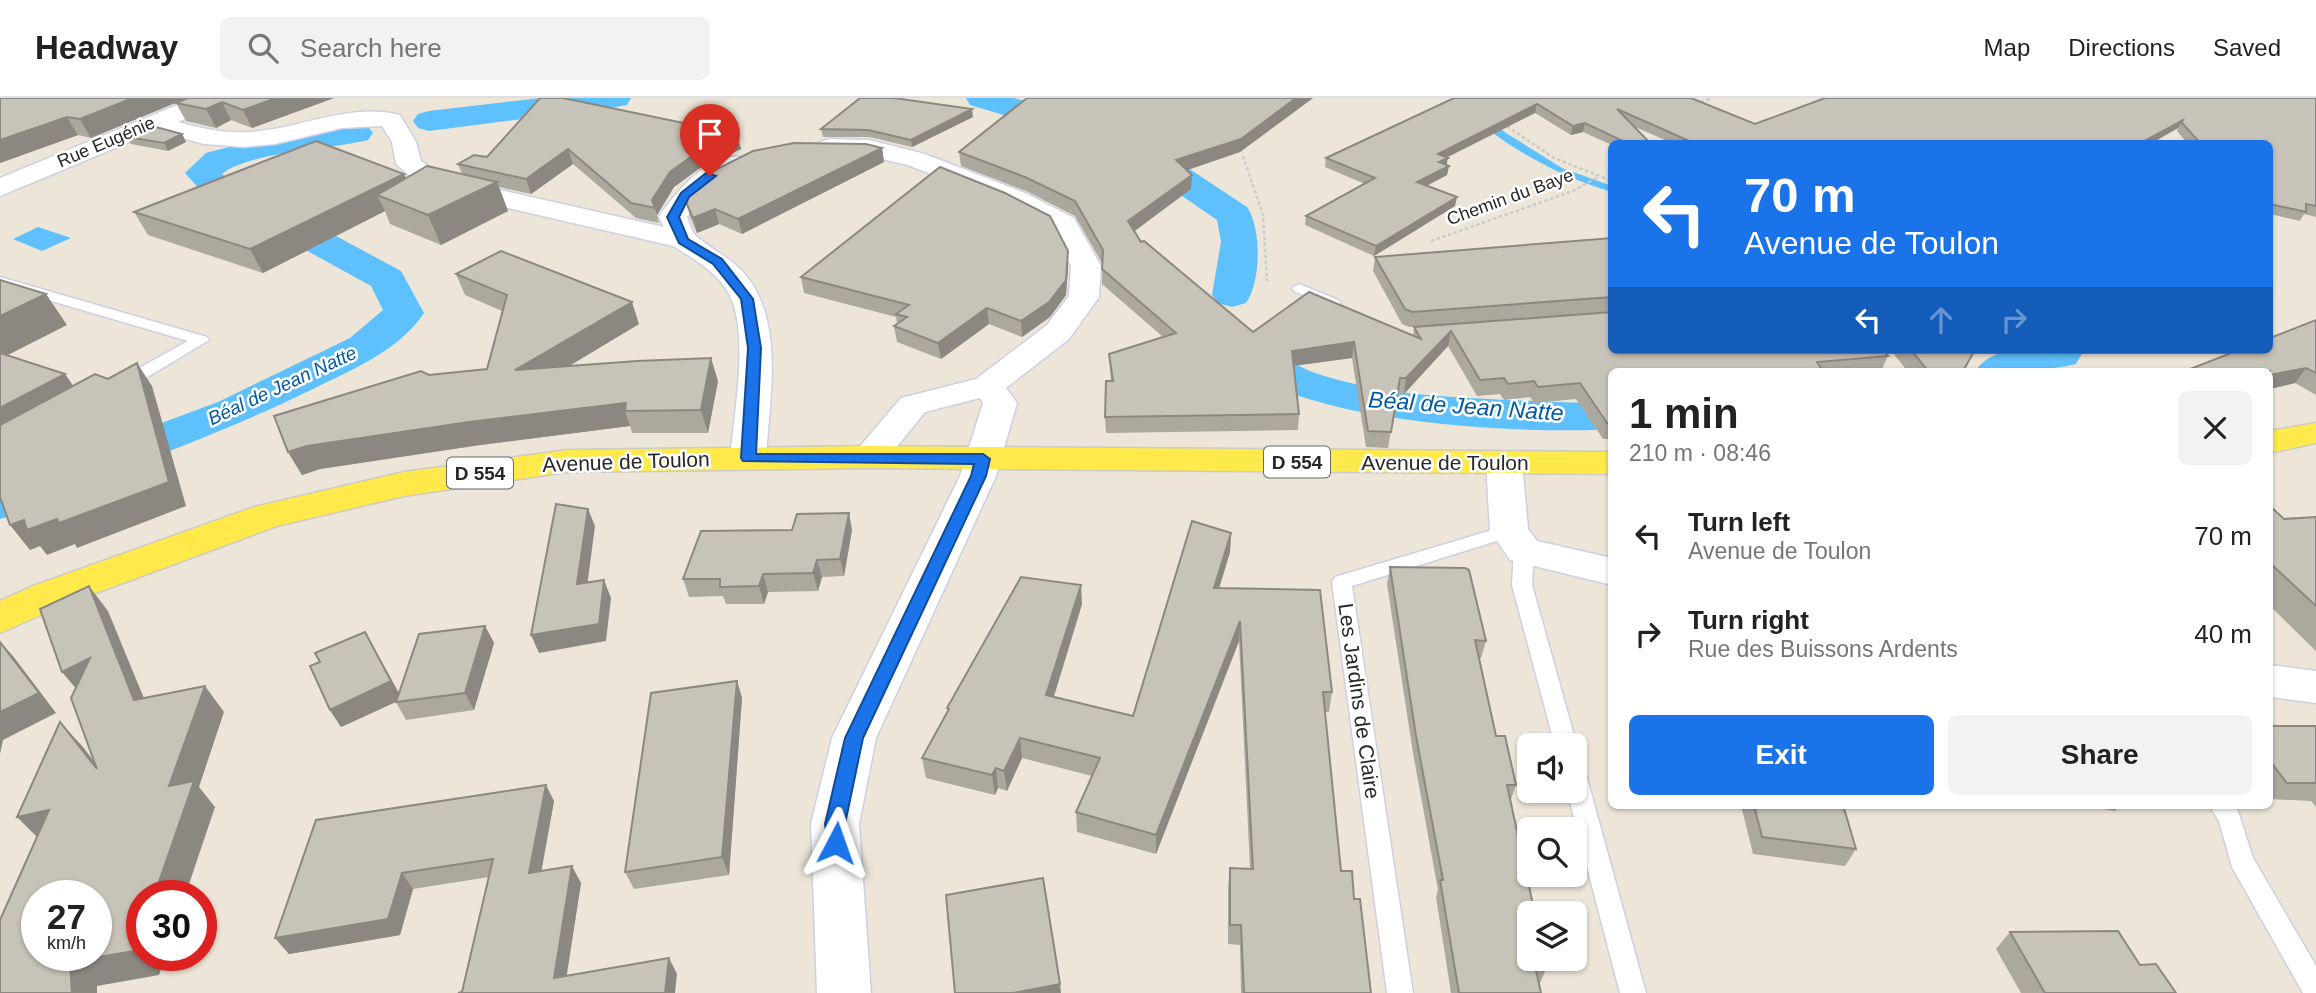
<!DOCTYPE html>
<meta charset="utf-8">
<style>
:root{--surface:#fff;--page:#f2f2f2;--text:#222;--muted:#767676;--line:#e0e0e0;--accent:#1a73e8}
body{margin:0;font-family:Arial,sans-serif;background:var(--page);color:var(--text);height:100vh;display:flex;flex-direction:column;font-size:26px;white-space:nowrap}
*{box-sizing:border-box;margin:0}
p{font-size:23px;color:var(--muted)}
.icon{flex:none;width:38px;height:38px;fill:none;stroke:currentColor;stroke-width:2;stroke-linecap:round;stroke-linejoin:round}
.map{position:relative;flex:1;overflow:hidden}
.details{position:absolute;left:1608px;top:270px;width:665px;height:441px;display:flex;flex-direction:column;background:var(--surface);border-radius:10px;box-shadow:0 2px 5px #0004}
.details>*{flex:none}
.guide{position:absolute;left:1608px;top:42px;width:665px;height:214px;border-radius:10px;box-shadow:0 2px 5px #0004;background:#1a73e8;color:#fff;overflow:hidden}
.controls{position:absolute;left:1517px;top:635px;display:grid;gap:14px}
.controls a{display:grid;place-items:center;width:70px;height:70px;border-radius:10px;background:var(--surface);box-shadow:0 2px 5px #0004;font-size:35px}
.speed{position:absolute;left:21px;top:782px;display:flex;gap:14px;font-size:35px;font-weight:700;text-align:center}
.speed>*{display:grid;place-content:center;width:91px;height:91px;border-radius:50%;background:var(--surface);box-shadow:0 2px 5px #0004;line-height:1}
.speed small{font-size:18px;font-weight:400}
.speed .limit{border:10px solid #d22;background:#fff;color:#111}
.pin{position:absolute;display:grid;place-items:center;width:60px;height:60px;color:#fff;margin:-72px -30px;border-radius:50% 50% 50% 0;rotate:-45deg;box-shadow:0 0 7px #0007}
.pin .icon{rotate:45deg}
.me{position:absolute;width:77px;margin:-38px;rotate:4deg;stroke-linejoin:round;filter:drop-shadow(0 0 5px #0008)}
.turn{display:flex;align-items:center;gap:24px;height:147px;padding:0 21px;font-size:32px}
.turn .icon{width:91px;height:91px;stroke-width:2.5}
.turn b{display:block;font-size:49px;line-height:60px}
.lanes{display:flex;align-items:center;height:66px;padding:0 21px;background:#0003;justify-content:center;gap:35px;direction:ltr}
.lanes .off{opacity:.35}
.round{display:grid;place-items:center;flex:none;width:74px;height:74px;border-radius:10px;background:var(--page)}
.head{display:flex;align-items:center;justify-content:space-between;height:119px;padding:0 21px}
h1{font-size:42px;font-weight:700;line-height:52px}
.cta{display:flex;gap:14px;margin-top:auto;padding:14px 21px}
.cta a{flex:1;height:80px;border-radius:10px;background:var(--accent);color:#fff;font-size:28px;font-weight:700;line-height:80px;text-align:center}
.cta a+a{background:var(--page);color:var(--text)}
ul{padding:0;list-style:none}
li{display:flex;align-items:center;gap:21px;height:98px;padding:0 21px}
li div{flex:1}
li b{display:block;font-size:26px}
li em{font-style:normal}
header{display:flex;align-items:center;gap:42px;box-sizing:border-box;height:98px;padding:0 35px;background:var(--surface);border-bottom:2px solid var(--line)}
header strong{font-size:33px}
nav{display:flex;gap:38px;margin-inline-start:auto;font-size:24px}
.search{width:490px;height:63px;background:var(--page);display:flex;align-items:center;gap:18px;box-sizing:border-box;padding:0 24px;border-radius:10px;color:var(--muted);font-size:26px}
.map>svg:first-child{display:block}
.water{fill:#5ec0fc}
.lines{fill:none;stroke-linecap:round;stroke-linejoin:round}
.stream{fill:#5ec0fc;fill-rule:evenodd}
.canal{fill:#5ec0fc;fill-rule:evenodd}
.lane-casing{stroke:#cdcfe3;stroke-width:3}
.street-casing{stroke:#cdcfe3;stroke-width:3}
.primary-casing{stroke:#cbcbcb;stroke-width:3}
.path{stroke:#cbcbcb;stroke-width:2.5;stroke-dasharray:3.5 2.5;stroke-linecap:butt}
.lane{fill:#fff;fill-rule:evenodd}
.street{fill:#fff;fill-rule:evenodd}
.primary{fill:#ffe94b;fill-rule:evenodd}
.wall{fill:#aca89e}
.shaded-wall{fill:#8c8881}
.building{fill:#c8c3b8;stroke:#8c8881;stroke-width:2;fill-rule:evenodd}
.route{fill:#1a73e8;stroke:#114b97;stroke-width:2}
.labels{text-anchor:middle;stroke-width:5;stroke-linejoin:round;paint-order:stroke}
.far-street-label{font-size:18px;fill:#282828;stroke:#fff}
.far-water-label{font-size:19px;font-style:italic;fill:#005aa5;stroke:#fff}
.shield{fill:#fff;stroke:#686868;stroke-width:2}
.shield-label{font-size:19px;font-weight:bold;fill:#282828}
.street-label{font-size:21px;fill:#282828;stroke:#fff}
.water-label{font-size:23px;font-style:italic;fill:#005aa5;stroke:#fff}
</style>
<header>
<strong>Headway</strong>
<div class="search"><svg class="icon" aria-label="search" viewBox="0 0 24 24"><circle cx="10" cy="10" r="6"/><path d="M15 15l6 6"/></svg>Search here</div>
<nav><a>Map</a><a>Directions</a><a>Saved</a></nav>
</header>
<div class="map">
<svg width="2316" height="895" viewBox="0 0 2316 895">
<rect width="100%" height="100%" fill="#ede6d8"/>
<polygon class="water" points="38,129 71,140 42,153 13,141"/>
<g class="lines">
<path class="stream" d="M1452,0H1461L1506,35L1562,70L1612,88V94C1553,77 1495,43 1452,0Z"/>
<g class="canal">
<polygon points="540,0 631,0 627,7 616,9 429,33 418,30 413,23 418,16 429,13"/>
<path d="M966,0H1014L1135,35L1247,109C1262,131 1261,184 1246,205L1232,209L1218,205L1212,197L1221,144L1217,122L1111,49L970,7Z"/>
<path d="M357,25L368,28L373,35L368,42C332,51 248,54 222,76L242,94L308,123L401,173L424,215C398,253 355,270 315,290C228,333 137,365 46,400L17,416L0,421V385L218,304L350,240L383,212L371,188L282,139L216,110L185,75L206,55L256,42Z"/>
<path d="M1246,240C1272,247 1292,268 1318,276C1379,296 1445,299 1509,302C1544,303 1578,306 1612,304V331C1529,337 1274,325 1225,253L1231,244Z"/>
<path d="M2010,252H2084L2076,266C2043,274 2010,273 1975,273C1985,260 1995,256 2010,252Z"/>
</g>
<g class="lane-casing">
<g id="lane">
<polygon points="0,179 207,239 209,242 126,292 114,292 112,288 114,284 188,243 0,188"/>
<polygon points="1299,186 1338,202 1341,205 1333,210 1328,208 1294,193 1292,190"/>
<polygon points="1509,427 1516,429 1519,433 1516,437 1352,488 1413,895 1387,895 1332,484 1335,479"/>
<polygon points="1524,446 1531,448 1534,453 1532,487 1577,648 1575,652 1575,648 1555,648 1512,487 1514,453 1517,448"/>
<polygon points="1575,671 1583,673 1587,680 1646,895 1620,895 1567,693 1575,693"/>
<polygon points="2209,707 2234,707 2238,713 2253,760 2316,868 2316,895 2303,895 2232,769 2219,723"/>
</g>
</g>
<g class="street-casing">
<g id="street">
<path d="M194,0H226L222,5L178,24C204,31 231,37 259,33C307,28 351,5 400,17L416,44L421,63L443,79L664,129L659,119C675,94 712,51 745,60L749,65L745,70L709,92L687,119C689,125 692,134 696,138C711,151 729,159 743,174C786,222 769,301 766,360L761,368L748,371L735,368L730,360C734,318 749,236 730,198C720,176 694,161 673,148L425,91L396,66L392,44L382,28L342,30L275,46L244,49L204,46L156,33L0,98V80Z"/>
<polygon points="829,41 869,42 925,56 1025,95 1074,120 1101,168 1099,199 1069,241 1006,290 1017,305 996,378 876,640 859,726 871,895 817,895 811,726 832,640 960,378 983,305 980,300 925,314 882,367 869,370 856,367 851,359 901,300 976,281 1047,227 1069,198 1071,168 1053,131 1007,107 908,67 869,58 820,54 816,49 820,44"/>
<polygon points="1504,354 1517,357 1522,365 1528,431 1537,443 1612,460 1612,487 1510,462 1490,433 1486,365 1491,357"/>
<polygon points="2270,567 2316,573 2316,605 2270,599"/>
</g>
</g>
<g class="primary-casing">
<g id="primary">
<polygon points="2316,325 2316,345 2270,355 2270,333"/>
<polygon points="869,348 1612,354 1612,376 869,370 567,374 404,398 277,428 61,508 0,535 0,503 33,488 254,409 404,374 567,352"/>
</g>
</g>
<g class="path">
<polyline points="1695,6 1711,0"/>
<polyline points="1502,25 1554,60 1612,83"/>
<polyline points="1243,58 1263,117 1267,183"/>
<polyline points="1431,143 1573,93 1598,79"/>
</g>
<use href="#lane" class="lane"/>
<use href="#street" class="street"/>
<use href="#primary" class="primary"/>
</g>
<g class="wall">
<polygon points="0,0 187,0 91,40 78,37 0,65"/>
<polygon points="334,0 252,30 231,22 216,30 186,23 176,5"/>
<polygon points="540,0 741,51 700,70 674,89 657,117 659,125 636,120 573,66 531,96 499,89 508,113 441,147 390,126 385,113 263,175 148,137 134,114 404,76 406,80 462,76 458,66 487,59"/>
<polygon points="1025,0 1313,0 1240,54 1187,72 1191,91 1134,133 1141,144 1253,234 1413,238 1414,229 1409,229 1402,226 1373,173 1375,159 1612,140 1612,213 1888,258 1881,273 1612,273 1612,341 1603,341 1576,301 1534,305 1530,299 1504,302 1500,296 1477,298 1448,248 1404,296 1397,296 1388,350 1366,349 1352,260 1294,268 1299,316 1298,332 1106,335 1105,319 1111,283 1109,256 1163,239 1102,186 1102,165 1075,118 1026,93 961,68 959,54 1026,1"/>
<polygon points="1454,0 1691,0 1755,26 2316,0 2316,119 2304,116 2300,123 2270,116 2270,46 2188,46 2177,33 2178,30 2150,46 1674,46 1633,28 1651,46 1612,46 1612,47 1583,34 1571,37 1535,15 1447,59 1447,67 1449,68 1447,77 1427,88 1455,108 1374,158 1305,127 1306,118 1365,86 1325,69 1326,60"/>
<polygon points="973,19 912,49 869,39 823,39 821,31"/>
<polygon points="182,36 186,44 168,53 131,46 127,39"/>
<polygon points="882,50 884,64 742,136 719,126 697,135 690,119 686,104"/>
<polygon points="1068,153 1068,169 1066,197 1050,219 1022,239 989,226 941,261 897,244 894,228 897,226 896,219 804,195 801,179"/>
<polygon points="456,176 639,226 569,268 718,283 708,335 632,335 630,328 480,347 320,371 302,377 288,354 429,277 487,271 502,213 465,197"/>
<polygon points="2316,222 2316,297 2295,285 2270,291 2270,273"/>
<polygon points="1891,252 1975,252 1964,273 1907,273"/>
<polygon points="2270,408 2284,421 2316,419 2316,553 2270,508"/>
<polygon points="852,432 844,478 822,479 818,493 768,494 764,506 726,506 723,498 689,499 683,481"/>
<polygon points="1231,435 1230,454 1219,490 1332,594 1329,614 1325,614 1341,773 1354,801 1371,895 1241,895 1240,847 1228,846 1228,789 1230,770 1250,770 1239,543 1156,756 1077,734 1076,714 1092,678 1022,660 1007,693 998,690 995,697 926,680 922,660 947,614 947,610 1082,506 1054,599 1133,618"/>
<polygon points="1390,469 1486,543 1481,560 1479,560 1496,638 1516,687 1510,704 1547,869 1540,885 1539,885 1541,895 1451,895 1436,799 1438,792 1413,655 1387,486"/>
<polygon points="485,528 494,545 474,612 406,622 396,604 341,629 330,612 320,564 365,534 399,595"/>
<polygon points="737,583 742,600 729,777 634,791 625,774"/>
<polygon points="2270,628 2316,628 2316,709 2311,703 2270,701"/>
<polygon points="554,703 541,773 581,785 566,878 677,876 462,894 489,779 413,791 400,837 289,856 275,840 316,722"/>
<polygon points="1741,707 1843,707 1856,751 1845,768 1753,756"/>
<polygon points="2078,707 2121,707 2115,713"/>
<polygon points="2010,834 2140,867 2176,895 2021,895 1996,851"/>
</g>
<g class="shaded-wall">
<polygon points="133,0 187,0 91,40 80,21"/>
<polygon points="276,0 334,0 252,30 243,12"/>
<polygon points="1296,0 1313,0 1240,54 1176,76 1176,62"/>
<polygon points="222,4 231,22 216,30 206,11"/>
<polygon points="1537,6 1535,15 1436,65 1438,56"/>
<polygon points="972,11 973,19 912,49 911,42"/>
<polygon points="67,19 78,37 0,65 0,42"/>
<polygon points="2183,22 2178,30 2150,46 2139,46"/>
<polygon points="1585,25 1583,34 1571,37 1573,28"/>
<polygon points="182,36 186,44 168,53 164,45"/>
<polygon points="737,36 741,51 700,70 674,89 657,117 652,102 670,74 696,55"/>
<polygon points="882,50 884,64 742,136 738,121"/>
<polygon points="568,51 573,66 531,96 526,81"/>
<polygon points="1448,60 1446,69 1439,64"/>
<polygon points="1449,68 1447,77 1416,93 1417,84"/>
<polygon points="404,76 414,99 377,97 385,113 263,175 250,151"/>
<polygon points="1192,77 1191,91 1128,138 1128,123"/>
<polygon points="497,84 508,113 441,147 428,117"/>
<polygon points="1457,99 1455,108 1374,158 1376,148"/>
<polygon points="715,111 719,126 697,135 693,120"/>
<polygon points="1068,153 1068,169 1066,197 1050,219 1022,239 1021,223"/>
<polygon points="46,196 67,227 0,261 0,218"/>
<polygon points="632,204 639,226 524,295 515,272"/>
<polygon points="987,210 989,226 941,261 938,245"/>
<polygon points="1451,233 1448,248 1404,296 1406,280"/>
<polygon points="1354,244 1352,260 1291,268 1292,253"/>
<polygon points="711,260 718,283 708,335 701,312"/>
<polygon points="137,265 152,288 186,408 77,450 75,446 47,457 40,448 30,452 10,427"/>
<polygon points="2306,270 2295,285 2270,291 2270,277"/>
<polygon points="65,276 81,299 0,344 0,310"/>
<polygon points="626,305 625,313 630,328 480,347 320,371 302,377 288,354 307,348 469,324"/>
<polygon points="588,411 595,428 585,504 577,486"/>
<polygon points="849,415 852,432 844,478 840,461"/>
<polygon points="1231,435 1230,454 1213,510 1214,490"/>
<polygon points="817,462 822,479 818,493 813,475"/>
<polygon points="763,476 768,494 764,506 759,488"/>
<polygon points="604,482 611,500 606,543 539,555 531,537"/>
<polygon points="1081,487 1082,506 1048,617 1046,597"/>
<polygon points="89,488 108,513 155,627 134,602"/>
<polygon points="1240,523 1239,543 1156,756 1156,737"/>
<polygon points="485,528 494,545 474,612 465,595"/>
<polygon points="365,534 402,601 341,629 330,612"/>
<polygon points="0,544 13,558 56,615 3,642 0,656"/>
<polygon points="90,560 84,600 62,574"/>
<polygon points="737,583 742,600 729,777 722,759"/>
<polygon points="205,588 224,614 199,689 215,709 185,798 154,798 169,688"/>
<polygon points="60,624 83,649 119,696 97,671"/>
<polygon points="1020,640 1022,660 1007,693 1004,673"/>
<polygon points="996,670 998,690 995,697 992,677"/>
<polygon points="546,687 554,703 538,792 529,775"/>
<polygon points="49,712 42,744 17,719"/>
<polygon points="572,768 581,785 564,895 554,880"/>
<polygon points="402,775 413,791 400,837 289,856 275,840"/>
<polygon points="142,832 142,858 166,858 159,877 97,888 97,895 72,895 70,864"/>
<polygon points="669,860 677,876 675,895 665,895"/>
<polygon points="1060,886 1061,895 1013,895"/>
</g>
<g class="building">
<polygon points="0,0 133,0 80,21 67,19 0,42"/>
<polygon points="188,0 276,0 243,12 222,4 206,11 176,5"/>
<polygon points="540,0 563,0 737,36 696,55 670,74 652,102 655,110 631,105 568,51 526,81 458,66 474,57 487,59"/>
<polygon points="860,0 894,0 972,11 911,42 868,32 821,31"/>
<polygon points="1027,0 1296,0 1241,41 1176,62 1192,77 1128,123 1141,144 1144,143 1253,234 1309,194 1421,241 1414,229 1612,214 1612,252 1882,252 1888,258 1817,264 1823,273 1612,273 1612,325 1607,325 1580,285 1538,289 1534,283 1508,286 1504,280 1480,282 1451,233 1406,280 1400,280 1391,334 1368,333 1354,244 1292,253 1299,316 1105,319 1106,283 1113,283 1109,256 1176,235 1102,171 1103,152 1075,103 1025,79 959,54"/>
<polygon points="1454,0 1691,0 1755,26 1825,0 2316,0 2316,108 2306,106 2306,114 2270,106 2270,46 2201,46 2182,25 2183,22 2139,46 1696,46 1617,11 1651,46 1629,46 1585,25 1573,28 1537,6 1438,56 1448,60 1439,64 1449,68 1417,84 1457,99 1376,148 1306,118 1375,80 1326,60"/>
<polygon points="152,28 182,36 164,45 127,39"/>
<polygon points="316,43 404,76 250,151 134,114"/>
<polygon points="794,45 866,46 882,50 738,121 715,111 693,120 686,104 694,88 717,71 753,53"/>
<polygon points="427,68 497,84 428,117 377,97"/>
<polygon points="940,69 1005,95 1050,118 1068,153 1066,182 1049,204 1021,223 987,210 938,245 894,228 907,219 896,216 909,207 801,179"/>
<polygon points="1612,140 1612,199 1412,214 1405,211 1375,159"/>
<polygon points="501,153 632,204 515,272 637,263 711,260 701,312 625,313 626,305 469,324 307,348 288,354 274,318 421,273 429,277 487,271 507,197 456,176"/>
<polygon points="0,182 46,196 0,218"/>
<polygon points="2316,222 2316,275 2306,270 2270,277 2270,273 2185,273 2239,252 2270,252 2270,240"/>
<polygon points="1911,252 1975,252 1963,273 1928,273"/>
<polygon points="0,255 65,276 0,310"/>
<polygon points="137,265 169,384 59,425 57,421 27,432 24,422 10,427 0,399 0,327 95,276 108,281"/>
<polygon points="556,406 588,411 577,486 604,482 599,526 531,537"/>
<polygon points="2270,408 2284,421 2316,419 2316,508 2270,465"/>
<polygon points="849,415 840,461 817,462 813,475 763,476 759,488 720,489 720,481 683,481 701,433 792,432 797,416"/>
<polygon points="1192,423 1231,435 1214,490 1320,492 1332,594 1323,594 1341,773 1352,773 1354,801 1360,801 1371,895 1244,895 1241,827 1230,827 1230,770 1253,771 1240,523 1156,737 1076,714 1100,660 1020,640 1004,673 996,670 992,677 922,660 949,611 947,610 1021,479 1081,487 1046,597 1133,618"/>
<polygon points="1390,469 1465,470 1469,472 1486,543 1475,542 1496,638 1505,638 1516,687 1507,687 1535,816 1530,816 1530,861 1545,861 1547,869 1535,868 1541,895 1459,895 1440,782 1443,782 1416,638"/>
<path d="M89,488L134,602L205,588L169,688L194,683L154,798H142V832L134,853L70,864L72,895H0V822L49,712L17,719L60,624L97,671L71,600L90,560L62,574L40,511ZM37,798H96V858H37Z"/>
<polygon points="485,528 465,595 396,604 419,536"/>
<polygon points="365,534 391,583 330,612 310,568 320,564 315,555"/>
<polygon points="0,544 39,595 0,614"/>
<polygon points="737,583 722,759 625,774 651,595"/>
<polygon points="2270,628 2316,628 2316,685 2287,685 2270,663"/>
<polygon points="546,687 529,775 572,768 554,880 669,860 665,895 458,895 462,894 493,761 402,775 388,821 275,840 316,722"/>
<polygon points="1754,707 1843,707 1856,751 1762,739"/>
<polygon points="1043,780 1060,886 1013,895 955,895 946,797"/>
<polygon points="2118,833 2140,867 2156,866 2176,895 2045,895 2010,834"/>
</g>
<polygon class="route" points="706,75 716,78 689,99 679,119 688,141 722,161 753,201 761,250 756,356 983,356 990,361 986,378 863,640 845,726 846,745 843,751 836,753 829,751 825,726 845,640 971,378 974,366 743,363 741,360 748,250 741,201 713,166 679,145 667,119 681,95"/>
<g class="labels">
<g class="far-street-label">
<text transform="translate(106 44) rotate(-23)" y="6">Rue Eugénie</text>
<text transform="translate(1510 99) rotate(-20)" y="6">Chemin du Baye</text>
</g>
<g class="far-water-label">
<text transform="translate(282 287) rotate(-25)" y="7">Béal de Jean Natte</text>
</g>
<g class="shield">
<rect x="1264" y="348.5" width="66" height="31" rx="5"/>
<rect x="447" y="359.5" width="66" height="31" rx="5"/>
</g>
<g class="shield-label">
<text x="1297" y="371">D 554</text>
<text x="480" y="382">D 554</text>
</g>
<g class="street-label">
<text transform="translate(626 364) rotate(-2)" y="7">Avenue de Toulon</text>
<text x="1445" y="372">Avenue de Toulon</text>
<text transform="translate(1359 603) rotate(82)" y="7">Les Jardins de Claire</text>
</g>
<g class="water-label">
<text transform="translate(1466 308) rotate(4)" y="8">Béal de Jean Natte</text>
</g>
</g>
</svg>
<div class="controls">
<a><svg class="icon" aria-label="sound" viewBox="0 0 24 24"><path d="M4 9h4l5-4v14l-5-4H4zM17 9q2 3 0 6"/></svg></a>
<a><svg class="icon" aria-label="search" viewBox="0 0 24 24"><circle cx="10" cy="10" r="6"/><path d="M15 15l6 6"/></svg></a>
<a><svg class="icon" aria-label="layers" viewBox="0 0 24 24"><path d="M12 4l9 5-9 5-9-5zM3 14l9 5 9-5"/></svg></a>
</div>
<div class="speed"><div>27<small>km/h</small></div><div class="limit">30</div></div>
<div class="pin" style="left:710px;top:78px;background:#d93025"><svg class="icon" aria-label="arrive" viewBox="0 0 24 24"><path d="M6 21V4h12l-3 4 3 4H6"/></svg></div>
<svg class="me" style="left:836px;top:745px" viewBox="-20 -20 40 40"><path d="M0-17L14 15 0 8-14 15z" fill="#1a73e8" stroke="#fff" stroke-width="4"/></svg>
<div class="guide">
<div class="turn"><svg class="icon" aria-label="left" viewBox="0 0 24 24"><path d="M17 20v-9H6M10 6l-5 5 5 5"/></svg><div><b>70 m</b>Avenue de Toulon</div></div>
<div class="lanes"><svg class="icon" aria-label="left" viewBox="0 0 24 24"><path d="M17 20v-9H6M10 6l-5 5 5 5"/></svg><svg class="icon off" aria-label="ahead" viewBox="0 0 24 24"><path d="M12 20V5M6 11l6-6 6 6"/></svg><svg class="icon off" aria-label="right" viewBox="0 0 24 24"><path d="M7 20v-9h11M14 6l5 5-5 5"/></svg></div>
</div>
<section class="details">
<div class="head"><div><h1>1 min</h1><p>210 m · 08:46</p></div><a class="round"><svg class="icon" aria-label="close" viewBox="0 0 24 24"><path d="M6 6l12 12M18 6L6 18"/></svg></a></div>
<ul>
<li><svg class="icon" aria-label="left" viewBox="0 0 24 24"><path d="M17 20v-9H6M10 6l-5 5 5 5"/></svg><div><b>Turn left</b><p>Avenue de Toulon</p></div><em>70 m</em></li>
<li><svg class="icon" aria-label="right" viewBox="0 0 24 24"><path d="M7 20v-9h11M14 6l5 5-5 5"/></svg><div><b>Turn right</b><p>Rue des Buissons Ardents</p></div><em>40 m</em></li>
</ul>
<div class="cta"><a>Exit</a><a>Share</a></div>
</section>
</div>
